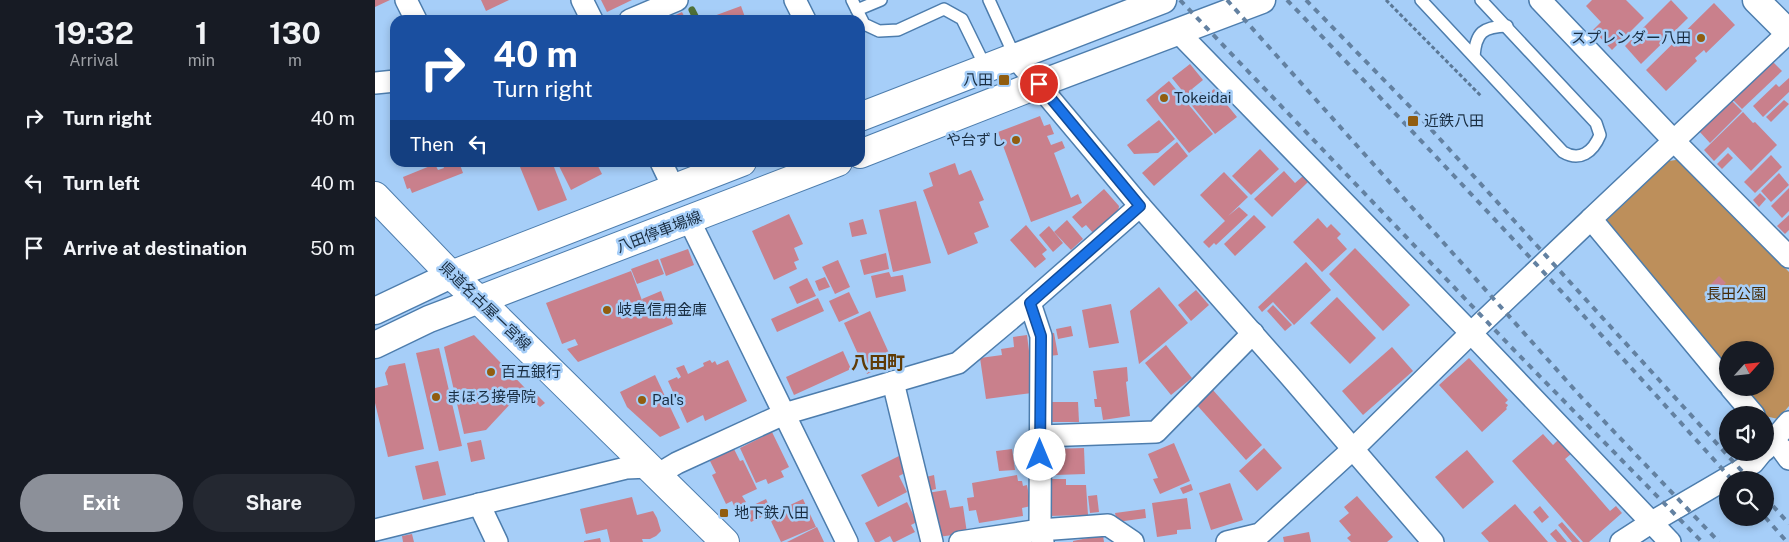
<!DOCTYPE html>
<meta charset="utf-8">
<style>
:root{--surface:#171b24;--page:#242831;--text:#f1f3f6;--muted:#9ea1a6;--accent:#8c9099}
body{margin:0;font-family:"Public Sans","Noto Sans JP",sans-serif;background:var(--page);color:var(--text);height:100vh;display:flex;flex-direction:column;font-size:19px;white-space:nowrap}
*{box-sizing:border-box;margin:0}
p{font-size:16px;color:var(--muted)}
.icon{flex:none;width:28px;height:28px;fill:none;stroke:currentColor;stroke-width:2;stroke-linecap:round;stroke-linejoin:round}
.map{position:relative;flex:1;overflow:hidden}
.panel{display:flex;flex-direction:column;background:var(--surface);width:375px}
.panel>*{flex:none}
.hud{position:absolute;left:15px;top:15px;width:475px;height:152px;border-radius:15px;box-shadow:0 2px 8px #0003;background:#1a4fa0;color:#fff;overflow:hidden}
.needle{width:32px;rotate:63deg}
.buttons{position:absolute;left:1344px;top:341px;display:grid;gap:10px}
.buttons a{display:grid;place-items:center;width:55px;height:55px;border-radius:50%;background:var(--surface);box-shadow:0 2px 8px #0003;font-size:25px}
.pin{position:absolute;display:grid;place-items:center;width:42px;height:42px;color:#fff;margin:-21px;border:2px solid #fff;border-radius:50%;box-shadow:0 1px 5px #0007}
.me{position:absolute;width:55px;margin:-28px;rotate:0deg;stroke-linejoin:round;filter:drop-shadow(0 0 4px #0008)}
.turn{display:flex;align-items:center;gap:18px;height:105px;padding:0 20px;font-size:22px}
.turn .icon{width:65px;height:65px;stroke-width:2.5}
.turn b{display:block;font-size:35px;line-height:42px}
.then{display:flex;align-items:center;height:48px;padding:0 20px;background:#0003;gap:10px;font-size:19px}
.eta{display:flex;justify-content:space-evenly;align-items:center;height:85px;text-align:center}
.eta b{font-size:30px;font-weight:700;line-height:35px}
.cta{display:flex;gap:10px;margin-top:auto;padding:10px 20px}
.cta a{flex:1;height:58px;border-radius:30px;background:var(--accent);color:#fff;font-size:20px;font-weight:700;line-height:58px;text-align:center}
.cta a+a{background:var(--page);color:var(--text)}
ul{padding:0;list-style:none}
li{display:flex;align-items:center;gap:15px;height:65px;padding:0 20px}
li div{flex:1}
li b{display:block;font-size:19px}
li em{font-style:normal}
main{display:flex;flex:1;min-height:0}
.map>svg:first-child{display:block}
.green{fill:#bd8f5b}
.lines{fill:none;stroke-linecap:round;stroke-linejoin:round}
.stream{stroke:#507139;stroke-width:7}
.building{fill:#c9808c}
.service-casing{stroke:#4d7dad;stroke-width:14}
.minor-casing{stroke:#4d7dad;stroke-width:24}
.tertiary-casing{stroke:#4d7dad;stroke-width:29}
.secondary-casing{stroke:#4d7dad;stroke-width:30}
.path{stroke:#5b7896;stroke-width:3;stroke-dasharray:4 2.5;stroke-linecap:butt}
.service{stroke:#fff;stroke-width:11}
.minor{stroke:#fff;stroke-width:21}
.tertiary{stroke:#fff;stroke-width:26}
.secondary{stroke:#fff;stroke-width:28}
.rail{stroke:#6381a1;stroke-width:4;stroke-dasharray:6 6;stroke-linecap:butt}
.route-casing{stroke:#114b97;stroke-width:12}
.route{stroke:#1a73e8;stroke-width:9}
.poi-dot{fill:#915d10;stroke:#a6cef8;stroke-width:2}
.labels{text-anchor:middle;stroke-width:5;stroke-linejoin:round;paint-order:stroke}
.poi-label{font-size:15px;fill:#192d41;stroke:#a6cef8;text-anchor:start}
.street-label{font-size:15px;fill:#192d41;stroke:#a6cef8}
.park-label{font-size:15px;fill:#452b06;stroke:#a6cef8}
.quarter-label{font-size:18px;font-weight:bold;fill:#5f3b06;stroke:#a6cef8}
</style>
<main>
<section class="panel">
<div class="eta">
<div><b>19:32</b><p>Arrival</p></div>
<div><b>1</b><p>min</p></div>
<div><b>130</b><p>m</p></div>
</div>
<ul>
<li><svg class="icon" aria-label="right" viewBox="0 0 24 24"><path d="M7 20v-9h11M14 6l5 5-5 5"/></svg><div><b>Turn right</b></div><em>40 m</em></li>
<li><svg class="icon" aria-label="left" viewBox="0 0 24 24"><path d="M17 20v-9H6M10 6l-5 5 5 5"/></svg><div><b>Turn left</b></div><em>40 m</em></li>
<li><svg class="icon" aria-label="arrive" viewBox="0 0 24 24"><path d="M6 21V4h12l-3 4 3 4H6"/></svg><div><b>Arrive at destination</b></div><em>50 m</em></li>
</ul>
<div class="cta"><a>Exit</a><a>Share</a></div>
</section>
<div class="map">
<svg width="1414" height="542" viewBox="0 0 1414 542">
<rect width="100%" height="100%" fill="#a6cef8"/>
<polygon class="green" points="1307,159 1414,272 1414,406 1403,419 1390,416 1367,388 1390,388 1390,350 1352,350 1352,369 1233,228 1232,220 1294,161"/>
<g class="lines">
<polyline class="stream" points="317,10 322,20"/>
</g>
<g class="building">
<polygon points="0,0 15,0 0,7"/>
<polygon points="106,0 134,0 111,11"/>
<polygon points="226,0 257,0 232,12"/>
<polygon points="1217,0 1251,0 1269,18 1237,50 1218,30 1226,22 1211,6"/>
<polygon points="1296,0 1313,18 1266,64 1250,46"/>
<polygon points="1339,3 1360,25 1331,53 1329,50 1320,58 1322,61 1291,91 1271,70"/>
<polygon points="366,6 371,20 328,20"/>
<polygon points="307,12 311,20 290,20"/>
<polygon points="1397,61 1407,71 1367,109 1358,100"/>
<polygon points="815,64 828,80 817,89 821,93 814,99 797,78"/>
<polygon points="1414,78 1414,92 1388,117 1378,106 1401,84 1404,87"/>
<polygon points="794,81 838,134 814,153 771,100"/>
<polygon points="839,89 862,117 840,134 814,102 826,92 830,97"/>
<polygon points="1356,100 1367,111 1335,143 1324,131"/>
<polygon points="1409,100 1414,104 1396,122 1391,117"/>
<polygon points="1368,112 1378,123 1380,122 1402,145 1376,171 1353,147 1339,161 1329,150"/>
<polygon points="665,116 669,126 675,124 679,134 672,136 676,145 687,141 690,148 679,153 696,198 703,194 707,203 656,222 623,132"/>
<polygon points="784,120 800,139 783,153 759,154 752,145"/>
<polygon points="802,142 813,156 779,186 767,173"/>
<polygon points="885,149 904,169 876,195 857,176"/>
<polygon points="1353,153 1358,158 1347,169 1342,164"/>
<polygon points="1396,155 1407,167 1380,193 1369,182"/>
<polygon points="67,162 84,162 88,173 37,193 35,188 32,189 28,177 60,164 63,170 69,168"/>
<polygon points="143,162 177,162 192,200 163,211"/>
<polygon points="182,162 221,162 227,174 196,190"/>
<polygon points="580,163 584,175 596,170 609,200 604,202 614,227 599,233 603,243 573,255 548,190 558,186 554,173"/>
<polygon points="909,171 920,183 928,176 933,182 897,217 879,199"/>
<polygon points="849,172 873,197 853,216 864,207 873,215 841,245 839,243 834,248 828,242 850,221 825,195"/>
<polygon points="1404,173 1414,185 1396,202 1386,191"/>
<polygon points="1414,188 1414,211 1407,218 1396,206"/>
<polygon points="729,189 744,206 743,213 719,234 711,225 707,228 697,217"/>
<polygon points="1385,193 1391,199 1384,207 1378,200"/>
<polygon points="541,201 556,263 518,272 504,210"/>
<polygon points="414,214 428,244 419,248 424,260 419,262 422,269 399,280 377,231"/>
<polygon points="879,215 891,227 860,256 849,244"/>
<polygon points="1414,215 1414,230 1410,234 1402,226"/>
<polygon points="943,218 952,228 956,224 966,234 962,238 972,249 947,272 918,242"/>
<polygon points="488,219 492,234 477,237 474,223"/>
<polygon points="692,220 708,239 696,250 679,232"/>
<polygon points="651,225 672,250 667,254 671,259 660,268 635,240"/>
<polygon points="674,226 688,243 678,252 664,235"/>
<polygon points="980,248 1035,305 1008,331 954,274"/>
<polygon points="313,249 319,265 291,276 285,259"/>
<polygon points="511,253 514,269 489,275 485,260"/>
<polygon points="283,259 289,274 262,284 256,269"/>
<polygon points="463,260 475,287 460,294 447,267"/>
<polygon points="931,262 956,290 919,325 898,302 887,312 883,307"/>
<polygon points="256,271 271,311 267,299 286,291 298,324 203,362 192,349 203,345 200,339 187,344 171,303"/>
<polygon points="514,272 516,277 528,275 531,291 501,298 496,276"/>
<polygon points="1344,276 1351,283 1342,291 1336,284"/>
<polygon points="450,277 455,287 444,291 440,281"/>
<polygon points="432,278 441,296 422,304 414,287"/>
<polygon points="784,287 813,323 764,364 755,311"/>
<polygon points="821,290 834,305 816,321 803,305"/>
<polygon points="474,292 484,313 464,322 454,301"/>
<polygon points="962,297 1001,338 975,364 935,323"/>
<polygon points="443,298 449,311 402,332 396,319"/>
<polygon points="736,304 744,343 714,348 707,310"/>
<polygon points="898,305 917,325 910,331 892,311"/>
<polygon points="495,311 518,362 492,374 469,323"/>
<polygon points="696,326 698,336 683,339 681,329"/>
<polygon points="679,333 683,355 674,356 670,334"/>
<polygon points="99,335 150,388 111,430 89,434 69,347"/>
<polygon points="652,335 658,383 657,393 611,399 605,358 627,355 626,349 639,347 638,337"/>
<polygon points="791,345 817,378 796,395 770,363"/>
<polygon points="1017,347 1038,371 988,415 967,391"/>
<polygon points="64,348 87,446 64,451 41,353"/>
<polygon points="468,351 476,369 419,395 411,377"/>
<polygon points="1094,358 1133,400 1130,403 1133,405 1131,408 1132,409 1107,432 1064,385"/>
<polygon points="335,360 337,363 340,361 342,365 353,360 372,401 330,421 328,415 312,423 293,381 302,377 303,379 306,377 301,368 309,365 313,374 329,366 328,363"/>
<polygon points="30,363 49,449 13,457 0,403 0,388 13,385 10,373 14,366"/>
<polygon points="752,367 753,381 751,382 755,416 728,420 726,407 720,407 719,399 722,399 718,371"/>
<polygon points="280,375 305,428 285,437 252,407 245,392"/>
<polygon points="837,389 887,445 871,460 821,404"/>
<polygon points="157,390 170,403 165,407 152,395"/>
<polygon points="677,402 703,402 704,422 677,422"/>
<polygon points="397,432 414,467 406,471 409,477 393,484 391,479 381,483 365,448"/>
<polygon points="1168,434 1178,445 1184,439 1196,454 1190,459 1235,511 1241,506 1247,513 1214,542 1208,542 1137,461"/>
<polygon points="106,440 110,459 96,462 92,443"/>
<polygon points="799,443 815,481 785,494 778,479 783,478 773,454"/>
<polygon points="709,448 710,474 681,475 679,449"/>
<polygon points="889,448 907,468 882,491 864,471"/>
<polygon points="359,449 365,461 368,460 382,489 367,496 371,502 360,508 357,501 351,504 337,475 341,473 335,461"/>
<polygon points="637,449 640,470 624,471 621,451"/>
<polygon points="653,449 655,465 643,466 641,451"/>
<polygon points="1092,450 1119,482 1088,509 1060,477"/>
<polygon points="526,455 534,471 524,476 532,492 503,507 486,475"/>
<polygon points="63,461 71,495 48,500 40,466"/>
<polygon points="559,475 561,489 553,491 551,477"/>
<polygon points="642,475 643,481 647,481 648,486 652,485 656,506 647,508 648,516 604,523 601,510 594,511 592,498 599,497 597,483"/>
<polygon points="672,479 691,479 691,485 711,485 713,515 674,516"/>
<polygon points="855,483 868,520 836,530 824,493"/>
<polygon points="816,484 818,490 808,494 805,488"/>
<polygon points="571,490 575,508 588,506 592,533 563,537 552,493"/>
<polygon points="722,495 724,512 715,513 713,496"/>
<polygon points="982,496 1018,537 1012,542 976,542 972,538 976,535 964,521 974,513 969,507"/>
<polygon points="257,497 262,515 278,511 282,518 286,531 281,536 275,539 267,539 268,542 235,542 232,529 211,534 205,509"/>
<polygon points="812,498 816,529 802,530 802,534 782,537 777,503"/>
<polygon points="391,499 397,512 376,522 370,509"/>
<polygon points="428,499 441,527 406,542 393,515"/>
<polygon points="532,502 542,522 536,525 540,532 520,542 518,542 515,536 504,542 500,542 490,523"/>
<polygon points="1140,504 1173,542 1114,542 1106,533"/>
<polygon points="1165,506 1174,517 1167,523 1158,512"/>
<polygon points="770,509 771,518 742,522 740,513"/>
<polygon points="1187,522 1205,542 1197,542 1183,525"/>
<polygon points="442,527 449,542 412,542"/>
<polygon points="1181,529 1192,542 1182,542 1175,534"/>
<polygon points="934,532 936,542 909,542 908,537"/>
<polygon points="37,534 39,542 28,542 27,536"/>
<polygon points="728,535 729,542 698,542 698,541"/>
<polygon points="225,538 226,542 209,542 209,541"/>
</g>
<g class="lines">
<g class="service-casing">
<g id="service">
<polyline points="477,0 489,24 504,31 523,30 569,9 587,19 611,68"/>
<polyline points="614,0 640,57"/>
<path d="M1046,0L1188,152C1205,162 1218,152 1225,135L1221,123L1106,0"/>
<polyline points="482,10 506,0"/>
<path d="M1099,56C1101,32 1108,27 1132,26"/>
</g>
</g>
<g class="minor-casing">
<g id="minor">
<polyline points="31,0 41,20"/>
<polyline points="207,0 217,20"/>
<polyline points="420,0 430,20"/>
<polyline points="1165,0 1299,141 1414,257"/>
<polyline points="255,20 302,0"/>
<polyline points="803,32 1096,333 1295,542"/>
<polyline points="640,57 765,206 915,376 1058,542"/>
<polyline points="0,83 20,81"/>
<polyline points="286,162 299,189"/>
<polyline points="314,220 472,542"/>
<polyline points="655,303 666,336 665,530 668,542"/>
<polyline points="518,382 557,542"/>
<polyline points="1352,383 1216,219 1414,32"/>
<polyline points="1356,388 1379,415"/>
<polyline points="665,436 781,432 878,333"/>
<polyline points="1406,448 1414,459"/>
<polyline points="1390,450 1414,422"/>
<polyline points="282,475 302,463 409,414 583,363 651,306 765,206"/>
<polyline points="104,504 122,542"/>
<polyline points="0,530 251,468 274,467"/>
<polyline points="585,542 665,530 733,525 758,542"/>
<polyline points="852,542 885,534 978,449 1096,333 1216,219"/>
<polyline points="1246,542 1277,522 1378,463 1387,452"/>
</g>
</g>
<g class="tertiary-casing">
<g id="tertiary">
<polyline points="1381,0 1414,33"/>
<polyline points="640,57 788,0"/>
<polyline points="664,84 887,0"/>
<polyline points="0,311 76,275"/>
<polyline points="0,345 54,319 104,300"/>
</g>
</g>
<g class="secondary-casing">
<g id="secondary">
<polyline points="485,117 640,57"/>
<polyline points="485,154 664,84"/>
<polyline points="0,196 76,275 104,300 350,542"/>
<polyline points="76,275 367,162"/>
<polyline points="104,300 463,162"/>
</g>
</g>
<polyline class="path" points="1011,0 1106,96"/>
<use href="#service" class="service"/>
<use href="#minor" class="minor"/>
<use href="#tertiary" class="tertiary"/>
<use href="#secondary" class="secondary"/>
<g class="rail">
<polyline points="805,0 1139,350 1327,542"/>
<polyline points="852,0 1207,398 1344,542"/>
<path d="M912,0C1063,157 1212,317 1357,480"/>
<polyline points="931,0 1044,116 1375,480"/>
<polyline points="1390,497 1414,524"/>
<polyline points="1390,517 1412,542"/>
</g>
</g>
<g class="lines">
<g class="route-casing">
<polyline id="route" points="664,84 765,206 655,303 666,336 665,455"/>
</g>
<use href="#route" class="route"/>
</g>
<g class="poi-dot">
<circle cx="1326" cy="38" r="5"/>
<rect x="623" y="74" width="12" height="12" rx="2.5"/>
<circle cx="789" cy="98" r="5"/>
<rect x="1032" y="115" width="12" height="12" rx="2.5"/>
<circle cx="641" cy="140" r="5"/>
<circle cx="232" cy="310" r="5"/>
<circle cx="116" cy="372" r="5"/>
<circle cx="61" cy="397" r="5"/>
<circle cx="267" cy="400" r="5"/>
<rect x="344" y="508" width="10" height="10" rx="2.5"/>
</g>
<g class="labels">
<g class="poi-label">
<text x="1316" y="43" text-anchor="end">スプレンダー八田</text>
<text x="618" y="85" text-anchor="end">八田</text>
<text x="799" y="103">Tokeidai</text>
<text x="1049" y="126">近鉄八田</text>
<text x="631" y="145" text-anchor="end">や台ずし</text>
<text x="242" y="315">岐阜信用金庫</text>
<text x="126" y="377">百五銀行</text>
<text x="71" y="402">まほろ接骨院</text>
<text x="277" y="405">Pal's</text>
<text x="359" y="518">地下鉄八田</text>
</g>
<g class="street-label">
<text transform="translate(284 232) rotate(-21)" y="5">八田停車場線</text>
<text transform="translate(110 306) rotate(44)" y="5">県道名古屋一宮線</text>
</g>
<g class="park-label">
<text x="1361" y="299">長田公園</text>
</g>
<g class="quarter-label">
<text x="503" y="369">八田町</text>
</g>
</g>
</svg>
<div class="buttons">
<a><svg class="needle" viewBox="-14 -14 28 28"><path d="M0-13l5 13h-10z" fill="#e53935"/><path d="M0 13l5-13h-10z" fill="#9ea1a6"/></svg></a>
<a><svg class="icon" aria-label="sound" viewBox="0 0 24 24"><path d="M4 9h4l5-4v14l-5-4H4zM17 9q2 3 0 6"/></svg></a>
<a><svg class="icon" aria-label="search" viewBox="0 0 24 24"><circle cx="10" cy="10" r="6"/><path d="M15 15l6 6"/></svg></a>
</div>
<div class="pin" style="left:664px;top:84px;background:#d93025"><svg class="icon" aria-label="arrive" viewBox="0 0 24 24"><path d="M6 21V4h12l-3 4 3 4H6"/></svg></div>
<svg class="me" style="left:665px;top:455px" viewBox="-20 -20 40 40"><circle r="19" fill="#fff"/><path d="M0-13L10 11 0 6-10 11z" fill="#1a73e8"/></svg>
<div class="hud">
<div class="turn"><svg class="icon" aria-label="right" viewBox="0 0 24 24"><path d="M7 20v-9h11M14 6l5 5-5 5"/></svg><div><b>40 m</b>Turn right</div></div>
<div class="then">Then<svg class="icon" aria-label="left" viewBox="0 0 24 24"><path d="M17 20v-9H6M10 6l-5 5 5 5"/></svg></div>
</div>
</div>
</main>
